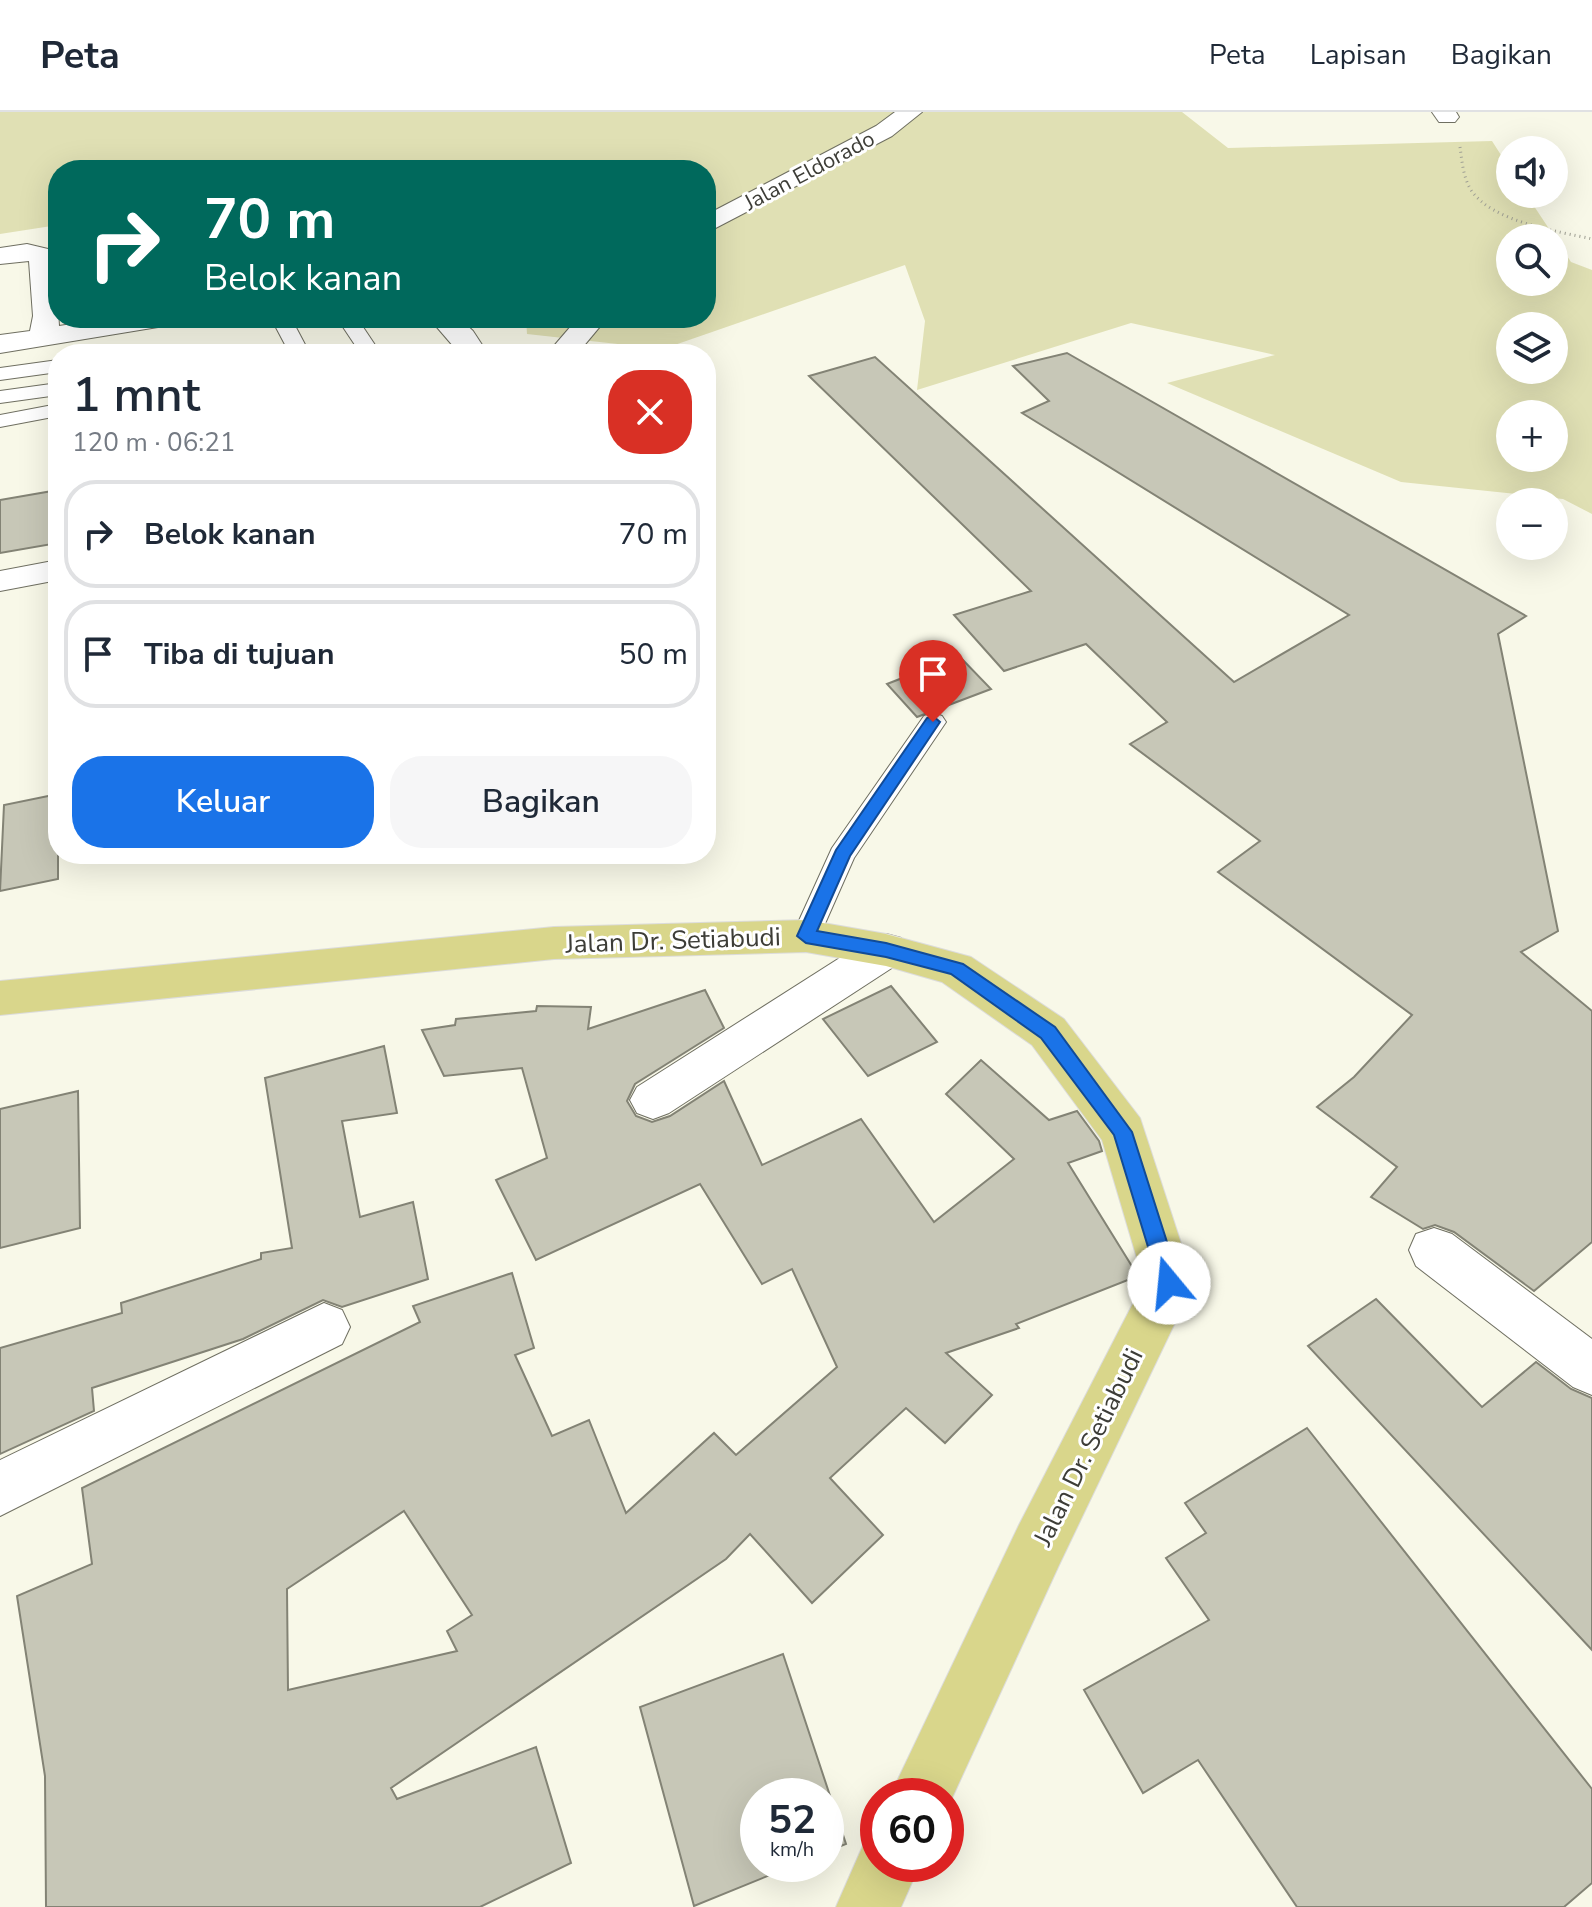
<!DOCTYPE html>
<html lang="id">
<meta charset="utf-8">
<style>
:root{--surface:#fff;--page:#f6f6f7;--text:#1f2937;--muted:#747a83;--line:#e0e1e3;--accent:#1a73e8}
body{margin:0;font-family:"Nunito Sans",sans-serif;background:var(--page);color:var(--text);height:100vh;display:flex;flex-direction:column;font-size:30px;white-space:nowrap}
*{box-sizing:border-box;margin:0}
p{font-size:26px;color:var(--muted)}
.icon{flex:none;width:44px;height:44px;fill:none;stroke:currentColor;stroke-width:2;stroke-linecap:round;stroke-linejoin:round}
.map{position:relative;flex:1;overflow:hidden}
.drawer{position:absolute;left:48px;top:232px;width:668px;height:520px;display:flex;flex-direction:column;background:var(--surface);border-radius:32px;box-shadow:0 8px 32px #0002}
.drawer>*{flex:none}
.banner{position:absolute;left:48px;top:48px;width:668px;height:168px;border-radius:32px;box-shadow:0 8px 32px #0002;background:#00695c;color:#fff;overflow:hidden}
.tools{position:absolute;left:1496px;top:24px;display:grid;gap:16px}
.tools a{display:grid;place-items:center;width:72px;height:72px;border-radius:50%;background:var(--surface);box-shadow:0 8px 32px #0002;font-size:40px}
.speed{position:absolute;left:740px;top:1666px;display:flex;gap:16px;font-size:40px;font-weight:700;text-align:center}
.speed>*{display:grid;place-content:center;width:104px;height:104px;border-radius:50%;background:var(--surface);box-shadow:0 8px 32px #0002;line-height:1}
.speed small{font-size:20px;font-weight:400}
.speed .limit{border:12px solid #d22;background:#fff;color:#111}
.pin{position:absolute;display:grid;place-items:center;width:68px;height:68px;color:#fff;margin:-82px -34px;border-radius:50% 50% 50% 0;rotate:-45deg;box-shadow:0 0 8px #0007}
.pin .icon{rotate:45deg}
.me{position:absolute;width:88px;margin:-44px;rotate:343deg;stroke-linejoin:round;filter:drop-shadow(0 0 6px #0008)}
.turn{display:flex;align-items:center;gap:28px;height:168px;padding:0 24px;font-size:36px}
.turn .icon{width:104px;height:104px;stroke-width:2.5}
.turn b{display:block;font-size:56px;line-height:68px}
.round{display:grid;place-items:center;flex:none;width:84px;height:84px;border-radius:32px;background:var(--page)}
.overview{display:flex;align-items:center;justify-content:space-between;height:136px;padding:0 24px}
h1{font-size:48px;font-weight:600;line-height:60px}
.action{display:flex;gap:16px;margin-top:auto;padding:16px 24px}
.action a{flex:1;height:92px;border-radius:32px;background:var(--accent);color:#fff;font-size:32px;font-weight:600;line-height:92px;text-align:center}
.action a+a{background:var(--page);color:var(--text)}
ul{padding:0;list-style:none}
li{display:flex;align-items:center;gap:24px;height:108px;margin:0 16px 12px;padding:0 8px;border:4px solid var(--line);border-radius:32px}
li div{flex:1}
li b{display:block;font-size:30px}
li em{font-style:normal}
header{display:flex;align-items:center;gap:48px;box-sizing:border-box;height:112px;padding:0 40px;background:var(--surface);border-bottom:2px solid var(--line)}
header strong{font-size:38px}
nav{display:flex;gap:44px;margin-inline-start:auto;font-size:28px}
.map>svg:first-child{display:block}
.green{fill:#e0e0b4;fill-rule:evenodd}
.building{fill:#c7c7b7;stroke:#838375;stroke-width:2;fill-rule:evenodd}
.lines{fill:none;stroke-linecap:round;stroke-linejoin:round}
.lane-casing{stroke:#6f6f61;stroke-width:2}
.street-casing{stroke:#6f6f61;stroke-width:2}
.primary-casing{stroke:#dcdcdb;stroke-width:2}
.path{stroke:#a1a195;stroke-width:3;stroke-dasharray:1 4;stroke-linecap:butt}
.lane{fill:#fff;fill-rule:evenodd}
.street{fill:#fff;fill-rule:evenodd}
.primary{fill:#d9d68b;fill-rule:evenodd}
.route{fill:#1a73e8;stroke:#114b97;stroke-width:2}
.labels{text-anchor:middle;stroke-width:6;stroke-linejoin:round;paint-order:stroke}
.far-street-label{font-size:22px;fill:#3d3d37;stroke:#fff}
.street-label{font-size:26px;fill:#3d3d37;stroke:#fff}
</style>
<header>
<strong>Peta</strong>
<nav><a>Peta</a><a>Lapisan</a><a>Bagikan</a></nav>
</header>
<div class="map">
<svg width="1592" height="1795" viewBox="0 0 1592 1795">
<rect width="100%" height="100%" fill="#f8f8e8"/>
<path class="green" d="M0,0H1182L1228,36L1492,29L1510,57V82H1526L1571,150L1592,158V402L1563,387L1401,370L1167,271L1275,243L1131,211L917,278L925,209L905,153L663,237L527,222L526,206H706V58H58V113L0,122ZM1510,126H1554V170H1510ZM1510,214H1554V258H1510ZM1510,302H1554V346H1510Z"/>
<g class="building">
<polygon points="1067,241 1526,504 1498,522 1558,819 1521,840 1592,899 1592,1130 1534,1179 1454,1120 1435,1113 1423,1117 1371,1085 1397,1055 1317,995 1354,965 1412,903 1218,760 1260,729 1130,632 1167,610 1086,532 1004,559 954,503 1031,479 809,264 875,245 1234,570 1349,503 1022,301 1049,289 1013,254"/>
<polygon points="58,378 58,431 0,441 0,388"/>
<polygon points="959,544 991,577 917,605 887,572"/>
<polygon points="58,682 58,767 0,779 4,693"/>
<polygon points="891,874 937,930 868,964 823,907"/>
<path d="M705,878L724,916L635,972L627,989L636,1004L652,1010L670,1004L724,969L762,1053L861,1007L934,1110L1014,1047L946,982L981,948L1049,1008L1077,999L1099,1029L1102,1039L1068,1051L1138,1164L1016,1212L1019,1216L946,1241L992,1283L945,1331L906,1296L830,1366L883,1423L812,1491L750,1422L726,1447L391,1676L397,1687L536,1635L571,1751L480,1795H46L45,1664L17,1484L92,1452L82,1376L420,1210L413,1194L512,1161L534,1236L515,1243L552,1324L589,1308L626,1401L714,1321L736,1343L837,1255L792,1157L762,1172L700,1072L536,1148L496,1068L547,1046L522,956L444,964L422,918L455,913L456,907L536,899L537,894L591,895L588,917ZM404,1399L472,1503L447,1519L457,1539L288,1578L287,1477Z"/>
<polygon points="384,934 397,1001 342,1009 360,1105 413,1090 428,1167 342,1195 323,1188 243,1227 92,1276 94,1299 0,1342 0,1236 122,1201 121,1191 261,1147 261,1141 292,1136 265,966"/>
<polygon points="78,979 80,1116 0,1136 0,997"/>
<polygon points="1376,1187 1482,1295 1536,1250 1571,1277 1592,1286 1592,1538 1308,1234"/>
<polygon points="1307,1316 1592,1677 1592,1771 1564,1795 1297,1795 1198,1648 1143,1681 1084,1578 1209,1508 1166,1446 1206,1421 1185,1391"/>
<polygon points="783,1542 846,1732 826,1740 826,1684 758,1684 758,1752 797,1752 694,1794 640,1595"/>
</g>
<g class="lines">
<g class="lane-casing">
<g id="lane">
<polygon points="271,206 291,206 310,242 290,242"/>
<polygon points="337,206 357,206 381,242 361,242"/>
<polygon points="58,248 58,260 0,268 0,256"/>
<polygon points="58,271 58,283 0,291 0,279"/>
<polygon points="58,292 58,304 0,315 0,303"/>
<polygon points="933,601 942,604 946,610 854,746 816,832 806,835 796,832 792,824 832,736 924,604"/>
</g>
</g>
<g class="street-casing">
<g id="street">
<polygon points="895,0 922,0 892,24 706,121 706,103 876,14"/>
<polygon points="1432,0 1456,0 1459,5 1455,10 1439,10"/>
<polygon points="27,132 48,137 55,149 59,214 111,206 178,206 174,212 164,214 0,241 0,223 30,219 33,204 29,149 0,152 0,136"/>
<polygon points="429,206 459,206 473,219 488,242 460,242"/>
<polygon points="578,206 607,206 577,242 547,242"/>
<polygon points="58,448 58,468 0,479 0,459"/>
<polygon points="886,822 901,826 907,838 901,850 669,1001 653,1007 637,1001 630,988 637,975 871,826"/>
<polygon points="1434,1116 1452,1122 1592,1227 1592,1283 1573,1275 1416,1154 1409,1138 1416,1122"/>
<polygon points="324,1191 342,1198 350,1215 342,1232 0,1404 0,1348"/>
</g>
</g>
<g class="primary-casing">
<g id="primary">
<polygon points="806,808 886,822 971,845 1064,907 1140,1006 1194,1171 1059,1453 946,1699 946,1684 890,1684 1019,1413 1144,1170 1102,1028 1032,933 942,870 886,854 806,840 554,847 0,903 0,869 554,815"/>
<polygon points="878,1724 878,1752 920,1752 901,1795 836,1795 865,1729"/>
</g>
</g>
<path class="path" d="M1460,35C1462,49 1463,65 1471,78C1492,110 1557,119 1592,127"/>
<use href="#lane" class="lane"/>
<use href="#street" class="street"/>
<use href="#primary" class="primary"/>
</g>
<polygon class="route" points="933,604 940,610 850,744 817,819 886,831 963,852 1055,915 1132,1020 1180,1171 1177,1178 1169,1181 1162,1178 1159,1171 1114,1023 1041,926 951,862 886,845 806,831 797,824 836,738 927,606"/>
<g class="labels">
<g class="far-street-label">
<text transform="translate(809 58) rotate(-28)" y="8">Jalan Eldorado</text>
</g>
<g class="street-label">
<text transform="translate(673 828) rotate(-2)" y="9">Jalan Dr. Setiabudi</text>
<text transform="translate(1088 1335) rotate(-64)" y="9">Jalan Dr. Setiabudi</text>
</g>
</g>
</svg>
<div class="tools">
<a><svg class="icon" aria-label="sound" viewBox="0 0 24 24"><path d="M4 9h4l5-4v14l-5-4H4zM17 9q2 3 0 6"/></svg></a>
<a><svg class="icon" aria-label="search" viewBox="0 0 24 24"><circle cx="10" cy="10" r="6"/><path d="M15 15l6 6"/></svg></a>
<a><svg class="icon" aria-label="layers" viewBox="0 0 24 24"><path d="M12 4l9 5-9 5-9-5zM3 14l9 5 9-5"/></svg></a>
<a>+</a>
<a>−</a>
</div>
<div class="speed"><div>52<small>km/h</small></div><div class="limit">60</div></div>
<div class="pin" style="left:933px;top:610px;background:#d93025"><svg class="icon" aria-label="arrive" viewBox="0 0 24 24"><path d="M6 21V4h12l-3 4 3 4H6"/></svg></div>
<svg class="me" style="left:1169px;top:1171px" viewBox="-20 -20 40 40"><circle r="19" fill="#fff"/><path d="M0-13L10 11 0 6-10 11z" fill="#1a73e8"/></svg>
<div class="banner">
<div class="turn"><svg class="icon" aria-label="right" viewBox="0 0 24 24"><path d="M7 20v-9h11M14 6l5 5-5 5"/></svg><div><b>70 m</b>Belok kanan</div></div>
</div>
<section class="drawer">
<div class="overview"><div><h1>1 mnt</h1><p>120 m · 06:21</p></div><a class="round" style="background:#d93025;color:#fff"><svg class="icon" aria-label="close" viewBox="0 0 24 24"><path d="M6 6l12 12M18 6L6 18"/></svg></a></div>
<ul>
<li><svg class="icon" aria-label="right" viewBox="0 0 24 24"><path d="M7 20v-9h11M14 6l5 5-5 5"/></svg><div><b>Belok kanan</b></div><em>70 m</em></li>
<li><svg class="icon" aria-label="arrive" viewBox="0 0 24 24"><path d="M6 21V4h12l-3 4 3 4H6"/></svg><div><b>Tiba di tujuan</b></div><em>50 m</em></li>
</ul>
<div class="action"><a>Keluar</a><a>Bagikan</a></div>
</section>
</div>
